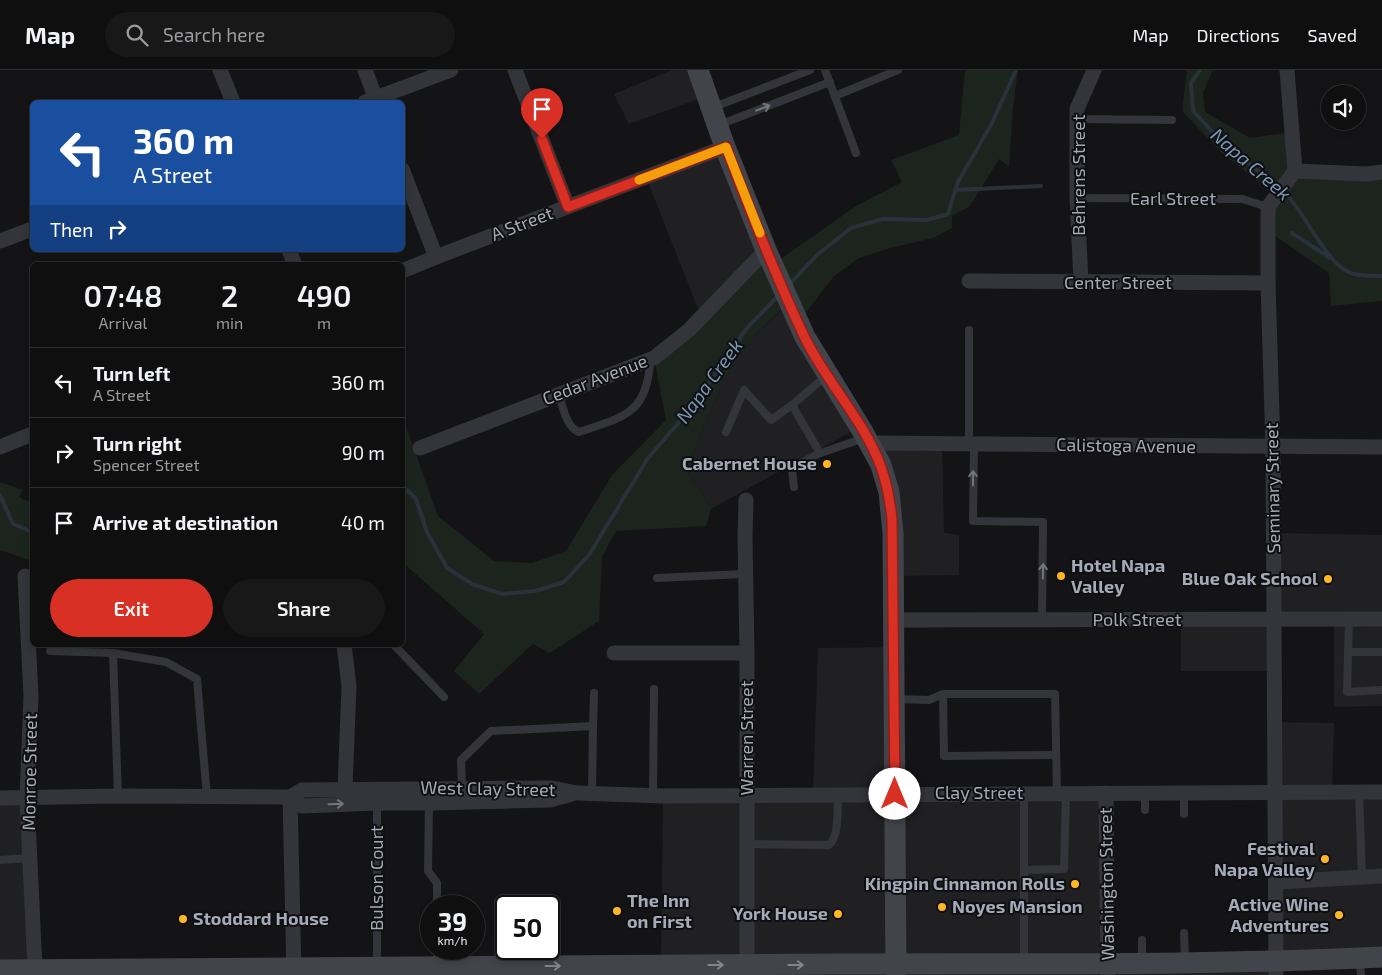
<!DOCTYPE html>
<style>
:root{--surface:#0f0f10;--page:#181819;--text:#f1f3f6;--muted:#9b9c9f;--line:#2f2f30;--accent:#d93025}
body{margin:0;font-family:"Exo 2",sans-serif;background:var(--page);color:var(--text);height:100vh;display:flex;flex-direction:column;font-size:19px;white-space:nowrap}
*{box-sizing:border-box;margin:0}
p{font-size:16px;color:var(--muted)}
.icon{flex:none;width:28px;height:28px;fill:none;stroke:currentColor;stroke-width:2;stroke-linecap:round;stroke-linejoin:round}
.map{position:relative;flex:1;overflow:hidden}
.panel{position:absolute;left:30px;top:192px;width:375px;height:385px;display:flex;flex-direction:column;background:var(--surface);border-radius:8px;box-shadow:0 2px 8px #0003,0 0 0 1px var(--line)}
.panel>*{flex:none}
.hud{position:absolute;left:30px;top:30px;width:375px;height:152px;border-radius:8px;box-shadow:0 2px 8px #0003,0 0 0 1px var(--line);background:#1a4fa0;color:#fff;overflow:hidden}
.tools{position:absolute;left:1321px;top:15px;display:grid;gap:10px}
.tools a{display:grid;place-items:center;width:45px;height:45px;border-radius:50%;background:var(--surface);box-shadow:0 2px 8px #0003,0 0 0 1px var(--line);font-size:25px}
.speed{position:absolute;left:420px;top:825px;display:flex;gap:10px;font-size:25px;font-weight:700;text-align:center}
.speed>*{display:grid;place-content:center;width:65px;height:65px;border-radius:50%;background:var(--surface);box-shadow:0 2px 8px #0003,0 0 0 1px var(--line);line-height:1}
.speed small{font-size:12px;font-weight:400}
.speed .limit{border:2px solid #111;border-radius:8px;background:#fff;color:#111}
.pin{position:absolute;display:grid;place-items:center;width:42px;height:42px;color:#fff;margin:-51px -21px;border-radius:50% 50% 50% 0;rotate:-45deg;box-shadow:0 0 5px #0007}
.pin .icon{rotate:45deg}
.me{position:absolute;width:55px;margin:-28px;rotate:0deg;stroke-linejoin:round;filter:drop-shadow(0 0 4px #0008)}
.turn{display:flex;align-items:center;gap:18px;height:105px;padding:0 20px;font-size:22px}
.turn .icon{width:65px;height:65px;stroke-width:2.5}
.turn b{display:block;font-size:35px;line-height:42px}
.then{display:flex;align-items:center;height:48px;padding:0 20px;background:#0003;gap:10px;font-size:19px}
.eta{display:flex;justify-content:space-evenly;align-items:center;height:85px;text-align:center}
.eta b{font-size:30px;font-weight:600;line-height:35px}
.cta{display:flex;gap:10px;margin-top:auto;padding:10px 20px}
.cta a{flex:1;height:58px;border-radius:30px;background:var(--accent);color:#fff;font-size:20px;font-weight:600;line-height:58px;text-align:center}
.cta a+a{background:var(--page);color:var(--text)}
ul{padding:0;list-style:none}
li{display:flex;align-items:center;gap:15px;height:70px;padding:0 20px;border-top:1px solid var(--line)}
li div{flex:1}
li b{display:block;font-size:19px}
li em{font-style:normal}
header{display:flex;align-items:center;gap:30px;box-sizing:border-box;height:70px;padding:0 25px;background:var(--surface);border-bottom:1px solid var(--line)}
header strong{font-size:24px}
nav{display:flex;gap:28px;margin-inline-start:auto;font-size:18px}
.search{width:350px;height:45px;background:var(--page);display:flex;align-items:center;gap:12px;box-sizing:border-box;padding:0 18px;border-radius:28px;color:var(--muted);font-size:19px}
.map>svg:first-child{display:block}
.built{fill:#202023}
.green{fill:#1b241d}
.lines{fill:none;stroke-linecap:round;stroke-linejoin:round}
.stream{stroke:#29323a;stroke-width:4}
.service{stroke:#34353b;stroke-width:8}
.minor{stroke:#34353b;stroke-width:15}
.secondary{stroke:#42444b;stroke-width:21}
.oneway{stroke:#72757f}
.oneway2{stroke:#828691}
.route-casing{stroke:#8d1f18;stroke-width:12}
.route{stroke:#d93025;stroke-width:9}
.slow{stroke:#f59e0b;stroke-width:9}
.poi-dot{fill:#feb723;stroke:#0f0f11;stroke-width:2}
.labels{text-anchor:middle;stroke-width:4;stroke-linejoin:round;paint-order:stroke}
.street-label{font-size:18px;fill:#a4aab7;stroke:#0f0f11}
.poi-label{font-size:18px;font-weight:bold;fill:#a4aab7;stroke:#0f0f11;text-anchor:end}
.water-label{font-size:19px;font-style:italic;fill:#7898b5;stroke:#0f0f11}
</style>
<header>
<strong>Map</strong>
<div class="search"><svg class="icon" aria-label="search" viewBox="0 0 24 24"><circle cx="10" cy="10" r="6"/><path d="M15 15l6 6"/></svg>Search here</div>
<nav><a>Map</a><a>Directions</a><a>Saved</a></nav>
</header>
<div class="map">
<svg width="1382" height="905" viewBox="0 0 1382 905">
<rect width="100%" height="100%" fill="#141416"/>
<g class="built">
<polygon points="672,0 698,0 707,26 629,54 614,24"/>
<polygon points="726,77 763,174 701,246 646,107"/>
<polygon points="789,233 860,357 711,439 686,399 724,310 753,267"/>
<polygon points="870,373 942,374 944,463 959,465 959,505 893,506 892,449"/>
<polygon points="1274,463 1382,465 1382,636 1334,637 1334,549 1274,549 1275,601 1181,601 1181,549 1274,549"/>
<polygon points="893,577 895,724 1106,723 1108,894 1276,892 1275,652 1334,653 1332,722 1382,722 1382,887 1276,892 1276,905 747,905 661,896 663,726 813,724 818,578"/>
<polygon points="0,728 27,728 35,899 0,900"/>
</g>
<g class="green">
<polygon points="965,0 1018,0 1013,38 1009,97 999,89 970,136 952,146 952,158 933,168 890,178 859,188 834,206 798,253 788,233 753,267 724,310 686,399 711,439 706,456 616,461 602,487 599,551 550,583 533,574 479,624 454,601 484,564 403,493 403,348 438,446 494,491 532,493 566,481 612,405 666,350 654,288 763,174 772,195 856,136 902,112 891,90 959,65"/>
<polygon points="1187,0 1213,0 1203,23 1205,42 1250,68 1292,62 1295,101 1382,102 1382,231 1331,236 1329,203 1268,161 1276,126 1221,82 1182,41"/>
<polygon points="0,412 23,420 19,427 32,433 32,491 0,480"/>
</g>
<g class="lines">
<g class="stream">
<polyline points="1200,0 1191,13 1193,41 1221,71 1278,117"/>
<polyline points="955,120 1041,116"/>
<path d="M1284,122C1305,141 1328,199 1354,204C1363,206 1373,206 1382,206"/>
<polyline points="1292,163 1330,188"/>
<polyline points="789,215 817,185 851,158 883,149 927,150 948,144 958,112 991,55 1016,0"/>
<polyline points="402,415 416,429 427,462 447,498 472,514 502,524 535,521 564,512 589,485 648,388 694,335 746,259 779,225"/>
<polyline points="0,425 13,454 32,462"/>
</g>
<g class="service">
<polyline points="825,0 856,83"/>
<polyline points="835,26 898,0"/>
<polyline points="714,37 810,0"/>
<polyline points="1077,49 1172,50"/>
<polyline points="719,55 830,12"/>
<polyline points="1077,128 1242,129 1268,137"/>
<path d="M559,325C563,337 566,357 579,362C623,347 648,344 650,290"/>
<polyline points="726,362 744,320 771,350 792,335"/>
<polyline points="969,375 969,260"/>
<polyline points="974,375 973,451 1043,452 1042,550"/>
<polyline points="817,378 792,335 826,306"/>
<polyline points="794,417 792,398 818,384 864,368"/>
<polyline points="657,508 745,504"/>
<polyline points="1349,549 1347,622 1382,620"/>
<polyline points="394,575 444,627"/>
<polyline points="50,581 113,583"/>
<polyline points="1348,582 1382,582"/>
<polyline points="943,624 944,686 1056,685"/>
<polyline points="896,629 929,630 943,624 1055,624 1057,723"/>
<polyline points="593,656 594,623"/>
<polyline points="462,718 461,690 491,661 593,656 592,723"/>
<polyline points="1359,722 1362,807"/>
<polyline points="1184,723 1184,744"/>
<polyline points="653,725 654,619"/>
<polyline points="118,726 113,583 166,592 197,609 207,727"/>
<polyline points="429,733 428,801 437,813 437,836"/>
<polyline points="1145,740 1145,723"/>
<path d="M747,774L829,775C840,764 837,739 838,724"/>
<polyline points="0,790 29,788"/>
<polyline points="1024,800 1064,799 1066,723"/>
<polyline points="1184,863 1185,891"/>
<polyline points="437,879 437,895"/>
<polyline points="1360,890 1361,905"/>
<polyline points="1142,891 1142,870"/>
<polyline points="1024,892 1024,723"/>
<polyline points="377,895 377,732"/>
</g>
<g class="minor">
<polyline points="220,0 233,32"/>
<polyline points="365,0 377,32"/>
<polyline points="515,0 568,137"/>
<polyline points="365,32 451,0"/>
<polyline points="402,99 436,187"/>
<polyline points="1295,101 1367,104 1382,102"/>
<polyline points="0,171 32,159"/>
<polyline points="289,180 295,195"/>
<polyline points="402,201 436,187 725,77"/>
<polyline points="969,211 1268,213"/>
<polyline points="1081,212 1077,128 1077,39 1094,0"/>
<polyline points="870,373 1382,377"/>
<polyline points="0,377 32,364"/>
<polyline points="420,378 654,288 689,260 766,180"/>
<polyline points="746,430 745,467 747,583 747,904"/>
<polyline points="25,506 31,626 27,728 35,899"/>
<polyline points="892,550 1382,549"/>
<polyline points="344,575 349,616 345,718"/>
<polyline points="614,583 747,583"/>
<polyline points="1106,723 1108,905"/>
<polyline points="290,727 302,736 377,733 429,733 550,730 572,724"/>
<polyline points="290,727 294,905"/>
<polyline points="0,728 118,726 290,727 302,720 552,718 577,723 663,726 1382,722"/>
<polyline points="1277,812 1382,806"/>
<polyline points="1276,905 1273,378 1268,213 1268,137 1295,101 1287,0"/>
</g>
<g class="secondary">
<polyline points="698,0 725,77 766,180 805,267 863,362 881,395 889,422 893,463 896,905"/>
<path d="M0,900C280,898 560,896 840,894C1021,893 1201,896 1382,887"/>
</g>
</g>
<defs><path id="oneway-shaft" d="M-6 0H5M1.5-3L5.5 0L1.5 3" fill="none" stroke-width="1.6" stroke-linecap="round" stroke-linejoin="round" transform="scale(1.25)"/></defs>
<g class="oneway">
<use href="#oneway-shaft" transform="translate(763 38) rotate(-21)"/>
<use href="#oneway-shaft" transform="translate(973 408) rotate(-90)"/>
<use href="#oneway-shaft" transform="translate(1043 501) rotate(-89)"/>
<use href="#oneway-shaft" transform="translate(336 734) rotate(-2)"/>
</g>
<g class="oneway2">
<use href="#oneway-shaft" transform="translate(716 895)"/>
<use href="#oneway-shaft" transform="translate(796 895)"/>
<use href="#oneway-shaft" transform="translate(553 896)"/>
</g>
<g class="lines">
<g class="route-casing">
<path id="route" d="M542,69L568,137L726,77C750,141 775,205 804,266C826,312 864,350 881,397C887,414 890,431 892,449L895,724"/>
</g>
<use href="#route" class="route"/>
<polyline class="slow" points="639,110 726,77 760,163"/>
</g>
<g class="poi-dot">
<circle cx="827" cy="394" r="5"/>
<circle cx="1061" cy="506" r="5"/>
<circle cx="1328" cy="509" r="5"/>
<circle cx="1325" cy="789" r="5"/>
<circle cx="1075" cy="814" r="5"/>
<circle cx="942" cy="837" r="5"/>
<circle cx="617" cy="841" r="5"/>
<circle cx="838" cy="844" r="5"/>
<circle cx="1339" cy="845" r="5"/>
<circle cx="183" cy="849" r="5"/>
</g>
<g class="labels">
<g class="street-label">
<text transform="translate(1079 105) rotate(-90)" y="6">Behrens Street</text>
<text x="1173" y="135">Earl Street</text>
<text transform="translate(522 154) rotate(-21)" y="6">A Street</text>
<text x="1118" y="219">Center Street</text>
<text transform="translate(595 310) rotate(-21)" y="6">Cedar Avenue</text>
<text transform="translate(1126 376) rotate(1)" y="6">Calistoga Avenue</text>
<text transform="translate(1273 418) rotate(-91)" y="6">Seminary Street</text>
<text x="1137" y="556">Polk Street</text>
<text transform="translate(747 668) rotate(-90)" y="6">Warren Street</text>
<text transform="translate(30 702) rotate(-89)" y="6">Monroe Street</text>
<text transform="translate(488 719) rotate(1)" y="6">West Clay Street</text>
<text x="979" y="729">Clay Street</text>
<text transform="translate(377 808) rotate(-90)" y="6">Bulson Court</text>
<text transform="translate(1107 814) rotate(-91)" y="6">Washington Street</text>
</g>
<g class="poi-label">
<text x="817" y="400">Cabernet House</text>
<text x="1071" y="502" text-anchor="start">Hotel Napa<tspan x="1071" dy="21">Valley</tspan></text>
<text x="1318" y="515">Blue Oak School</text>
<text x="1315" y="785">Festival<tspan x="1315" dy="21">Napa Valley</tspan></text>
<text x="1065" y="820">Kingpin Cinnamon Rolls</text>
<text x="627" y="837" text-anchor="start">The Inn<tspan x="627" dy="21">on First</tspan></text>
<text x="1329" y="841">Active Wine<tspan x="1329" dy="21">Adventures</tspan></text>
<text x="952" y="843" text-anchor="start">Noyes Mansion</text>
<text x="828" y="850">York House</text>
<text x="193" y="855" text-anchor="start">Stoddard House</text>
</g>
<g class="water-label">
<text transform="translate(1251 94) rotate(41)" y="7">Napa Creek</text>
<text transform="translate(709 311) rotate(-54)" y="7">Napa Creek</text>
</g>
</g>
</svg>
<div class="tools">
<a><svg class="icon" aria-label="sound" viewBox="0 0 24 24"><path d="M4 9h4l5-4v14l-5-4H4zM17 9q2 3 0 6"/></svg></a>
</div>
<div class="speed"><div>39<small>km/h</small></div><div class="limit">50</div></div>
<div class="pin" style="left:542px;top:69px;background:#d93025"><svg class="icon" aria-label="arrive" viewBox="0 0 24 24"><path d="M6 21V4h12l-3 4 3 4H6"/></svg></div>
<svg class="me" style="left:895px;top:724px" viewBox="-20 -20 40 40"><circle r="19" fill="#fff"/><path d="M0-13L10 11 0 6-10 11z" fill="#d93025"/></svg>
<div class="hud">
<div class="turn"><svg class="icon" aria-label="left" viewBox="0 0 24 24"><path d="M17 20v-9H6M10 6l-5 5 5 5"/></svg><div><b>360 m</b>A Street</div></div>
<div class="then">Then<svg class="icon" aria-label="right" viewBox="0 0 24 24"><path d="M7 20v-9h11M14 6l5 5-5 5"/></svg></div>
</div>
<section class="panel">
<div class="eta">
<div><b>07:48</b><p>Arrival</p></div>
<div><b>2</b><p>min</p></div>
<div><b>490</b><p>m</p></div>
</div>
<ul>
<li><svg class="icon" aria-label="left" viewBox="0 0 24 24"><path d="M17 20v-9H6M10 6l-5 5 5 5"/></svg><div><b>Turn left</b><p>A Street</p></div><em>360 m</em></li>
<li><svg class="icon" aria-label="right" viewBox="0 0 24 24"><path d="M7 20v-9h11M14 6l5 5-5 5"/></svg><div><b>Turn right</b><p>Spencer Street</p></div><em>90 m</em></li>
<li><svg class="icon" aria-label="arrive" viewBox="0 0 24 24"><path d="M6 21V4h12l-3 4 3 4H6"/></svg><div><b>Arrive at destination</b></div><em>40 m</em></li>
</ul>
<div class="cta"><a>Exit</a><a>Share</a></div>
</section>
</div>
